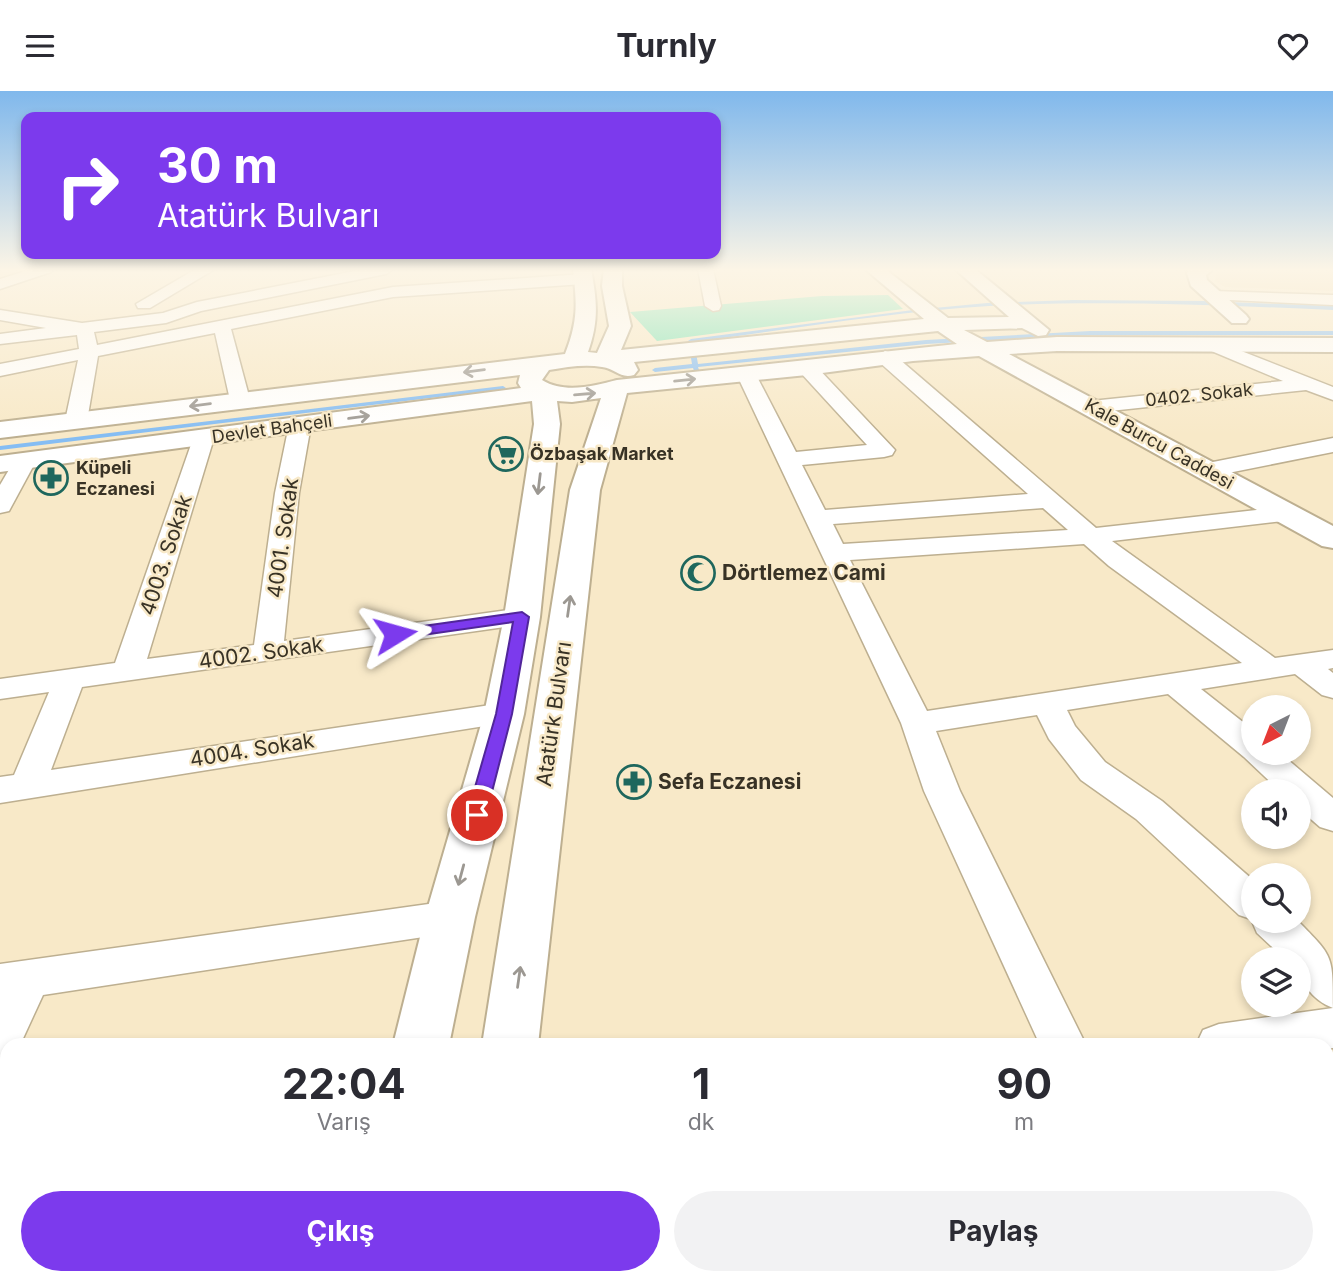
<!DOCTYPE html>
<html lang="tr">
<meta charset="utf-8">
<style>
:root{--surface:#fff;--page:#f2f2f3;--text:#2b2b33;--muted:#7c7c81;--accent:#7c3aed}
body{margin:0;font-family:Inter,sans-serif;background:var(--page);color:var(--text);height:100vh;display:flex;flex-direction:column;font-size:26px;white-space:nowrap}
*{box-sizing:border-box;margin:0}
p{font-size:23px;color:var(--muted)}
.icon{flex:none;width:38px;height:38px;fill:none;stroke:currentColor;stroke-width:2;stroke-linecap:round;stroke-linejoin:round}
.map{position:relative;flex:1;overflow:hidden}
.panel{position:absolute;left:0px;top:947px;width:1334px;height:247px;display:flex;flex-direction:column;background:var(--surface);border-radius:21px 21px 0 0;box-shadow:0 4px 10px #0003}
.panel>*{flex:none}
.top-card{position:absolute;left:21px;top:21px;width:700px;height:147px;border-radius:14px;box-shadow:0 4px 10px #0003;background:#7c3aed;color:#fff;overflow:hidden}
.needle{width:46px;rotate:222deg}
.fabs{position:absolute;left:1241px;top:604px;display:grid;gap:14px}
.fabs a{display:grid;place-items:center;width:70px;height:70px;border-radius:50%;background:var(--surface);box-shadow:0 4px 10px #0003;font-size:35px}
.pin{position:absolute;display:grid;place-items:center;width:60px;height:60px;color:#fff;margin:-30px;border:4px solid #fff;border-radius:50%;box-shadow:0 2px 7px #0007}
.me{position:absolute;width:77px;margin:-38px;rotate:82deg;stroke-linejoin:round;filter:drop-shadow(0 0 5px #0008)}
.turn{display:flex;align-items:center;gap:24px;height:147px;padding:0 21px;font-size:32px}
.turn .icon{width:91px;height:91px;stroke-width:2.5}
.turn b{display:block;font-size:49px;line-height:60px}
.eta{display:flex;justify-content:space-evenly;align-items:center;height:119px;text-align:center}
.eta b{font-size:42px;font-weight:700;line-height:49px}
.button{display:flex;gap:14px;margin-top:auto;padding:14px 21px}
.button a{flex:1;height:80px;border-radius:42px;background:var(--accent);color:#fff;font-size:28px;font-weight:700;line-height:80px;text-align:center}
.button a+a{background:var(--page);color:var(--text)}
header{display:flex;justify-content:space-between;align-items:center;height:91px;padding:0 21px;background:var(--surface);font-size:32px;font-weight:700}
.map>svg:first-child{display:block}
.built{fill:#f1deb7}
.green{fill:#7ee4b6}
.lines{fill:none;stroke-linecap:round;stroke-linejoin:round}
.stream{fill:#85bdf3;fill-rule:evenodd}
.street-casing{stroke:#bdaf90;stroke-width:3}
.secondary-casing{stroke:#bdaf90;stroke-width:4}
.street{fill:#fff;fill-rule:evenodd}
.secondary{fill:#fff;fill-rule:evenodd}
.oneway{stroke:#9c9892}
.route{fill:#7c3aed;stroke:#51269a;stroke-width:2}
.labels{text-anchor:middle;stroke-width:5;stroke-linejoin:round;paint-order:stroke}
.far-street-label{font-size:18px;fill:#383225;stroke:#f8e9c8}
.far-poi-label{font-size:18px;font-weight:bold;fill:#383225;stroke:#f8e9c8;text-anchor:start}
.street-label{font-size:21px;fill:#383225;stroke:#f8e9c8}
.poi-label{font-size:21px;font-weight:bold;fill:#383225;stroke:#f8e9c8;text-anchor:start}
</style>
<header><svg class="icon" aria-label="menu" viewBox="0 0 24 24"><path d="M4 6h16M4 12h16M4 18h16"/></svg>Turnly<svg class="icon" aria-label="heart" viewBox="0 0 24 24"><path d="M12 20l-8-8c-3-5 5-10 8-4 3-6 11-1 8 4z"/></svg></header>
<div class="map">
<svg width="1333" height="1192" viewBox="0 0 1333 1192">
<rect width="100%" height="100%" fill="#f8e9c8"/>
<polygon class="built" points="1227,178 1333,178 1333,200 1225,196 1215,190 1216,183"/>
<polygon class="green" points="888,204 903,218 657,250 630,221 822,205"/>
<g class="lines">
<g class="stream">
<path d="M1073,209L1203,210L1333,215V219C1218,214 1103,209 989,215C890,221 792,238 694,251L698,273L926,249L1090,240H1333V244H1090L926,253L698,276L699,279L696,281L694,280L693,277L655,281L652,279L655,277L692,273L688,250L691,248L913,219L987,212Z"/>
<polygon points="503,295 506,297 505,298 0,359 0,355"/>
</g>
<g class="street-casing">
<g id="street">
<polygon points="32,178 54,178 51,181 0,198 0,188"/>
<polygon points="196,178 215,178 150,217 138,217 136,213"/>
<polygon points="365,178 394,178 386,183 201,220 166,232 94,241 97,254 393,196 583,183 591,188 583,193 393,206 231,238 250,309 247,313 233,313 230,309 215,242 98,265 87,330 83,334 69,334 65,330 78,269 0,285 0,273 79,258 77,244 0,253 0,243 46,237 0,229 0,219 82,232 163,222 197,211"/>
<polygon points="698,178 713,178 721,215 719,219 713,220 705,215"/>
<polygon points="1214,200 1333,204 1333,214 1208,208 1206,205 1208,202"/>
<polygon points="1208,247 1333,296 1333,309 1306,299 1091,322 1084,320 1081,316 1084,312 1091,310 1283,290 1202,256 1199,252 1202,248"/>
<path d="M885,260L892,262L1096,437L1283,416L1292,418L1295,423L1292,428L1283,430L1112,450L1275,567L1333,559V577L1328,578L1333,582V607L1322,604L1295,583L1201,598L1253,639V662H1280L1333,707V740L1320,736L1298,717V700H1280L1244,666L1168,603L1067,619L1075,635L1105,671L1162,710L1253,789V830H1298C1333,866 1333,863 1333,917C1312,909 1298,890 1298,868H1285L1257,842L1251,828L1239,824L1136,728L1081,689L1049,648L1037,624L936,640L960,700L1086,954H1040L924,700L901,632L736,282L739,278H753L796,361L867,354L800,281L797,277L807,271L814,273L895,359L892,364L884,366L802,374L825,419L1028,403L878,270L876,266ZM1043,417L1068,439L843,453L833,433ZM1084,453L1109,475L1242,572L927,620L850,469Z"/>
<polygon points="300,328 308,329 311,334 299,402 284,550 522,517 532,520 536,526 532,532 82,596 51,679 504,612 516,616 520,623 516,630 0,712 0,686 14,684 49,601 0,608 0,588 115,572 195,342 211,342 214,347 147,568 254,554 275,402 289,334 292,329"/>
<polygon points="1333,347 1333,361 1208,386 1200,384 1196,379 1200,374 1208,372"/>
<polygon points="25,363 33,365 36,370 9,420 0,422 0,394 17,365"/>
<polygon points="450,810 464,814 470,826 464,838 450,842 43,904 20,954 7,954 7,966 0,968 0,873"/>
<polygon points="1333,917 1333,957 1326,958 1326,954 1196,954 1203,939 1219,933"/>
<polygon points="1326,1067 1333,1067 1333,1117 1326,1118"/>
<polygon points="1149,1186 1203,1186 1205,1192 1151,1192"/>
</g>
</g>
<g class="secondary-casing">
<g id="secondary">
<path d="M573,178H591C597,210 599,230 588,261L597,262L609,235L602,195L604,178H622V195L631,235L621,259L924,228L865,178H885L948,227L1009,226L955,178H975L1049,239L1046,244L1038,245L1022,237L964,239L987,251L1057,246L1333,247V261L1057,260L1009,263L1333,435V457L1322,455L979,265L913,270L807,284L627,302L600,399L538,954H482L570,399L601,307L572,311L557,310L560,333L540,526L524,623L475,826L449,954H393L425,826L484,623L504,526L534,333L532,310L0,381V365L521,297L518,292L520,284L0,347V331L565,263C578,230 577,213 573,178ZM938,240L957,253L617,289C593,295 565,303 542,289L549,279C567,276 585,273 602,276C616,278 620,288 634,284L638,279L634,271Z"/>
<polygon points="1189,178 1213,178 1206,184 1207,189 1246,224 1249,228 1246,232 1232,232 1191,195 1187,182"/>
<polygon points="334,1186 400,1186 399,1192 333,1192"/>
<polygon points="446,1186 512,1186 511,1192 445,1192"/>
</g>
</g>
<use href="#street" class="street"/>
<use href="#secondary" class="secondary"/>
</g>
<defs><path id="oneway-shaft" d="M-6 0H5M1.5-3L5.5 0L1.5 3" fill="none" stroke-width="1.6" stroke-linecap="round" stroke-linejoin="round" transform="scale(1.75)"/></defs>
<g class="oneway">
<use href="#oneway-shaft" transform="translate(474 280) rotate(173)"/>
<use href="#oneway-shaft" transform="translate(685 289) rotate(-6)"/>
<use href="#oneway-shaft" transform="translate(585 303) rotate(-5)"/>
<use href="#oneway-shaft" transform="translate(200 314) rotate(173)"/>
<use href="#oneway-shaft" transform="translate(359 326) rotate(-8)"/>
<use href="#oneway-shaft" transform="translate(539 393) rotate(97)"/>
<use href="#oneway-shaft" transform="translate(569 515) rotate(-82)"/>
<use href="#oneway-shaft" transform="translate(461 784) rotate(105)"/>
<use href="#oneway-shaft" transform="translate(519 886) rotate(-82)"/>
</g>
<linearGradient id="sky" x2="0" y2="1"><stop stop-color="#80b8ec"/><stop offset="0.52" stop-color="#fcf5e6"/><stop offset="1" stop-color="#fcf5e6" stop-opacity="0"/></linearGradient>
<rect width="1333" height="344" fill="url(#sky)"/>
<polygon class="route" points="522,521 529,526 512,623 486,724 483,729 470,729 467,724 496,623 513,531 395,548 387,543 395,539"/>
<defs>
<g id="supermarket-ring" transform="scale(1.75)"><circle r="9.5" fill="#f8e9c8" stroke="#1e675d" stroke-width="1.5"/><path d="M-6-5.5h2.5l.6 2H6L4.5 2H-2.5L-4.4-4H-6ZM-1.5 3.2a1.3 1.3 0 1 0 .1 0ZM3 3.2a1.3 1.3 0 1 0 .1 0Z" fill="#1e675d"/></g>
<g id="pharmacy-ring" transform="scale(1.75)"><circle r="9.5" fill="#f8e9c8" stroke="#1e675d" stroke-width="1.5"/><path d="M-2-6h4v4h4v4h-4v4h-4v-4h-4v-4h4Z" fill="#1e675d"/></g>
<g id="mosque-ring" transform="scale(1.75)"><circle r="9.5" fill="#f8e9c8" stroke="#1e675d" stroke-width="1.5"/><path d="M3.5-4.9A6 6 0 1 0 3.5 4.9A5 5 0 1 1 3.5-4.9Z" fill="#1e675d"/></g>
</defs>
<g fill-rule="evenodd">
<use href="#supermarket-ring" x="506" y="363"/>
<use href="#pharmacy-ring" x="51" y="387"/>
<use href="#mosque-ring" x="698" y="482"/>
<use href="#pharmacy-ring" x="634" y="691"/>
</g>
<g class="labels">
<g class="far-street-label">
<text transform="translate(1199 304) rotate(-6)" y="6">0402. Sokak</text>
<text transform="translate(272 338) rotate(-8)" y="6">Devlet Bahçeli</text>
<text transform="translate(1159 353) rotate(29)" y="6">Kale Burcu Caddesi</text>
</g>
<g class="far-poi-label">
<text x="530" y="369">Özbaşak Market</text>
<text x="76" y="383">Küpeli<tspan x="76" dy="21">Eczanesi</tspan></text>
</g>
<g class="street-label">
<text transform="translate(283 447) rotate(-82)" y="7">4001. Sokak</text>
<text transform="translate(166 464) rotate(-72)" y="7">4003. Sokak</text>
<text transform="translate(261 562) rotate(-8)" y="7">4002. Sokak</text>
<text transform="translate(554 623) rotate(-82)" y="7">Atatürk Bulvarı</text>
<text transform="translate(252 659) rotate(-9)" y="7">4004. Sokak</text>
</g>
<g class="poi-label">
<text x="722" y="489">Dörtlemez Cami</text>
<text x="658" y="698">Sefa Eczanesi</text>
</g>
</g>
</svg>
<div class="fabs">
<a><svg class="needle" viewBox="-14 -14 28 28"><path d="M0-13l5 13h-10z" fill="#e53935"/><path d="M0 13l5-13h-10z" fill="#7c7c81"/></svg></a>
<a><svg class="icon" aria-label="sound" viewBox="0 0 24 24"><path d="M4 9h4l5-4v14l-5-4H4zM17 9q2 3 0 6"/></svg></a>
<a><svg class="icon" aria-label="search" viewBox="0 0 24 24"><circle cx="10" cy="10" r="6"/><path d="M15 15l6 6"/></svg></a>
<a><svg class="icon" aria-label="layers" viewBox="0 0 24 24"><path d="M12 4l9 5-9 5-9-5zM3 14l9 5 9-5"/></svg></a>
</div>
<div class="pin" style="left:477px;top:724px;background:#d93025"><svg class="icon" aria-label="arrive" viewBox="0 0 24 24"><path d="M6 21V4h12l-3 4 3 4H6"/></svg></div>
<svg class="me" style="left:395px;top:543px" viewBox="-20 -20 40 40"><path d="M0-17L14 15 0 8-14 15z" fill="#7c3aed" stroke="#fff" stroke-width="4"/></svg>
<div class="top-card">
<div class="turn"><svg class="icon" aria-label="right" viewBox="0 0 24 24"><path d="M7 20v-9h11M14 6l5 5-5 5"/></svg><div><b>30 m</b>Atatürk Bulvarı</div></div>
</div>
<section class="panel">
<div class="eta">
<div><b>22:04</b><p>Varış</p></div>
<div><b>1</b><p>dk</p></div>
<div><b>90</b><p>m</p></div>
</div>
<div class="button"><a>Çıkış</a><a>Paylaş</a></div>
</section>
</div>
